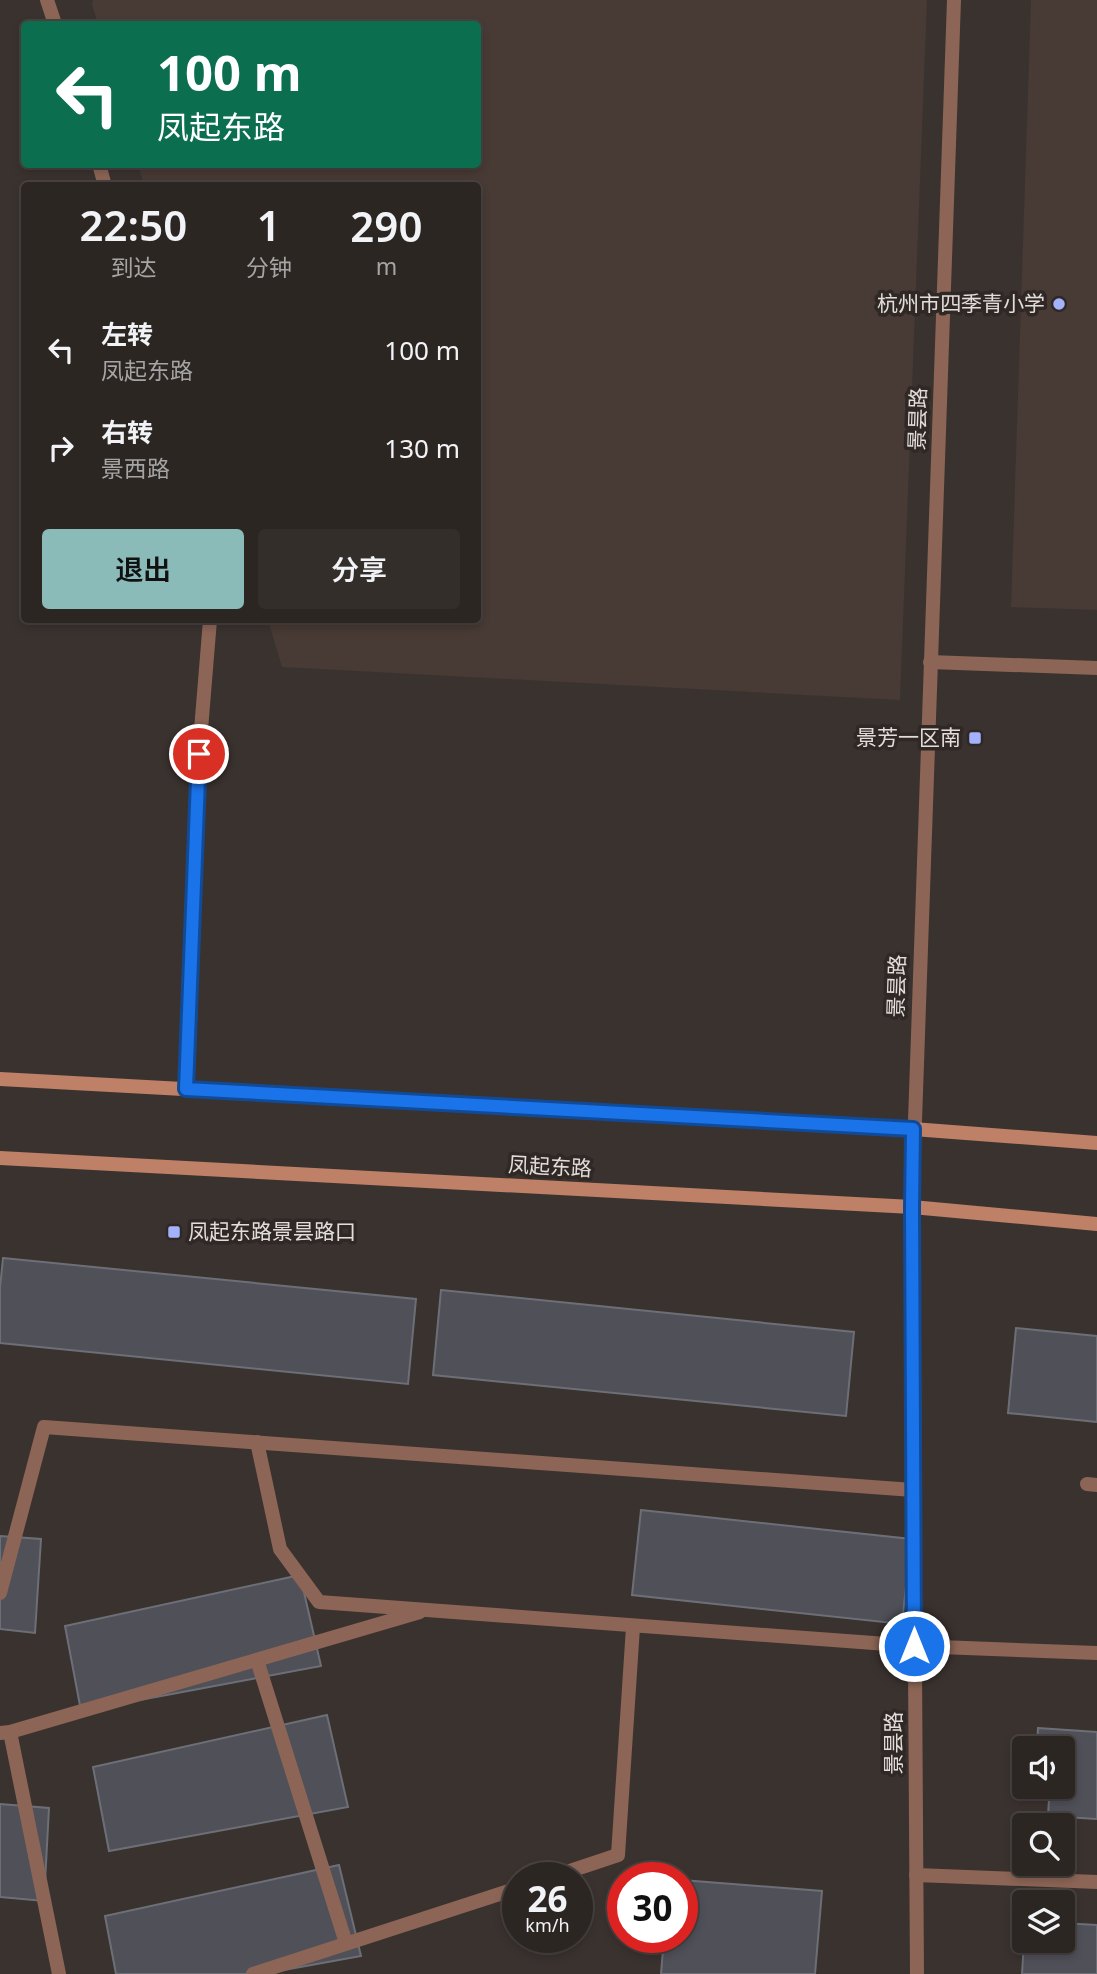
<!DOCTYPE html>
<html lang="zh">
<meta charset="utf-8">
<style>
:root{--surface:#2c2623;--page:#342e2b;--text:#f1f3f6;--muted:#a6a5a6;--line:#484341;--accent:#8bbbb9}
body{margin:0;font-family:"Noto Sans","Noto Sans SC",sans-serif;background:var(--page);color:var(--text);height:100vh;display:flex;flex-direction:column;font-size:26px;white-space:nowrap}
*{box-sizing:border-box;margin:0}
p{font-size:23px;color:var(--muted)}
.icon{flex:none;width:38px;height:38px;fill:none;stroke:currentColor;stroke-width:2;stroke-linecap:round;stroke-linejoin:round}
.map{position:relative;flex:1;overflow:hidden}
.details{position:absolute;left:21px;top:182px;width:460px;height:441px;display:flex;flex-direction:column;background:var(--surface);border-radius:7px;box-shadow:0 4px 10px #0003,0 0 0 2px var(--line)}
.details>*{flex:none}
.hud{position:absolute;left:21px;top:21px;width:460px;height:147px;border-radius:7px;box-shadow:0 4px 10px #0003,0 0 0 2px var(--line);background:#0b6e4f;color:#fff;overflow:hidden}
.controls{position:absolute;left:1012px;top:1736px;display:grid;gap:14px}
.controls a{display:grid;place-items:center;width:63px;height:63px;border-radius:7px;background:var(--surface);box-shadow:0 4px 10px #0003,0 0 0 2px var(--line);font-size:35px}
.speed{position:absolute;left:502px;top:1862px;display:flex;gap:14px;font-size:35px;font-weight:700;text-align:center}
.speed>*{display:grid;place-content:center;width:91px;height:91px;border-radius:50%;background:var(--surface);box-shadow:0 4px 10px #0003,0 0 0 2px var(--line);line-height:1}
.speed small{font-size:18px;font-weight:400}
.speed .limit{border:10px solid #d22;background:#fff;color:#111}
.pin{position:absolute;display:grid;place-items:center;width:60px;height:60px;color:#fff;margin:-30px;border:4px solid #fff;border-radius:50%;box-shadow:0 2px 7px #0007}
.me{position:absolute;width:77px;margin:-38px;rotate:0deg;stroke-linejoin:round;filter:drop-shadow(0 0 5px #0008)}
.turn{display:flex;align-items:center;gap:24px;height:147px;padding:0 21px;font-size:32px}
.turn .icon{width:91px;height:91px;stroke-width:2.5}
.turn b{display:block;font-size:49px;line-height:60px}
.eta{display:flex;justify-content:space-evenly;align-items:center;height:119px;text-align:center}
.eta b{font-size:42px;font-weight:600;line-height:49px}
.button{display:flex;gap:14px;margin-top:auto;padding:14px 21px}
.button a{flex:1;height:80px;border-radius:7px;background:var(--accent);color:#111;font-size:28px;font-weight:600;line-height:80px;text-align:center}
.button a+a{background:var(--page);color:var(--text)}
ul{padding:0;list-style:none}
li{display:flex;align-items:center;gap:21px;height:98px;padding:0 21px}
li div{flex:1}
li b{display:block;font-size:26px}
li em{font-style:normal}
.map>svg:first-child{display:block}
.built{fill:#483a34}
.building{fill:#4f5058;stroke:#6d6f77;stroke-width:2}
.lines{fill:none;stroke-linecap:round;stroke-linejoin:round}
.lane{stroke:#8c6556;stroke-width:14}
.street{stroke:#8c6556;stroke-width:14}
.secondary{stroke:#be8067;stroke-width:14}
.route-casing{stroke:#114b97;stroke-width:18}
.route{stroke:#1a73e8;stroke-width:12}
.poi-dot{fill:#a4b1fc;stroke:#2f2825;stroke-width:2.5}
.labels{text-anchor:middle;stroke-width:7;stroke-linejoin:round;paint-order:stroke}
.poi-label{font-size:21px;fill:#e2dddb;stroke:#2f2825;text-anchor:end}
.street-label{font-size:21px;fill:#e2dddb;stroke:#2f2825}
</style>
<div class="map">
<svg width="1097" height="1974" viewBox="0 0 1097 1974">
<rect width="100%" height="100%" fill="#3a322f"/>
<g class="built">
<polygon points="93,0 927,0 900,700 282,667 268,620 478,620 478,186 144,185 138,165 478,164 478,24 98,24 92,5"/>
<polygon points="1031,0 1097,0 1097,610 1011,607"/>
</g>
<g class="building">
<polygon points="3,1258 416,1299 408,1384 0,1343 0,1288"/>
<polygon points="441,1290 854,1332 846,1416 433,1375"/>
<polygon points="1016,1328 1097,1336 1097,1422 1008,1413"/>
<polygon points="641,1510 911,1539 902,1624 632,1595"/>
<polygon points="0,1536 41,1539 35,1633 0,1629"/>
<polygon points="300,1575 321,1666 81,1711 65,1626"/>
<polygon points="327,1715 348,1807 109,1851 93,1767"/>
<polygon points="1038,1728 1097,1732 1097,1819 1048,1816 1049,1799 1033,1798 1034,1787 1062,1787 1062,1748 1037,1748"/>
<polygon points="0,1804 49,1808 44,1901 0,1897"/>
<polygon points="339,1865 361,1956 262,1974 116,1974 105,1916"/>
<polygon points="682,1880 822,1891 815,1974 661,1974 664,1937 682,1937"/>
<polygon points="1062,1923 1097,1925 1097,1974 1022,1974 1024,1941 1062,1941"/>
</g>
<g class="lines">
<g class="lane">
<polyline points="257,1442 280,1549 319,1602 914,1646 1097,1653"/>
<polyline points="1087,1484 1097,1485"/>
<polyline points="0,1593 44,1427 913,1490"/>
<polyline points="257,1660 346,1943"/>
<polyline points="10,1732 59,1974"/>
<polyline points="0,1733 10,1732 420,1612"/>
<polyline points="916,1875 1097,1882"/>
<polyline points="549,1878 618,1855 633,1627"/>
<polyline points="253,1974 518,1888"/>
</g>
<g class="street">
<polyline points="47,0 55,24"/>
<polyline points="99,164 105,186"/>
<polyline points="930,662 1097,668"/>
<polyline points="186,1089 199,754 210,620"/>
<polyline points="917,1974 912,1207 954,0"/>
</g>
<g class="secondary">
<polyline points="0,1079 913,1129 1097,1143"/>
<polyline points="0,1158 912,1207 1097,1224"/>
</g>
</g>
<g class="lines">
<g class="route-casing">
<polyline id="route" points="199,754 186,1089 913,1129 912,1208 914,1646"/>
</g>
<use href="#route" class="route"/>
</g>
<g class="poi-dot">
<circle cx="1059" cy="304" r="7"/>
<rect x="968" y="731" width="14" height="14" rx="3.5"/>
<rect x="167" y="1225" width="14" height="14" rx="3.5"/>
</g>
<g class="labels">
<g class="poi-label">
<text x="1045" y="311">杭州市四季青小学</text>
<text x="961" y="745">景芳一区南</text>
<text x="188" y="1239" text-anchor="start">凤起东路景昙路口</text>
</g>
<g class="street-label">
<text transform="translate(918 419) rotate(-88)" y="7">景昙路</text>
<text transform="translate(897 986) rotate(-88)" y="7">景昙路</text>
<text transform="translate(550 1167) rotate(3)" y="7">凤起东路</text>
<text transform="translate(894 1743) rotate(-90)" y="7">景昙路</text>
</g>
</g>
</svg>
<div class="controls">
<a><svg class="icon" aria-label="sound" viewBox="0 0 24 24"><path d="M4 9h4l5-4v14l-5-4H4zM17 9q2 3 0 6"/></svg></a>
<a><svg class="icon" aria-label="search" viewBox="0 0 24 24"><circle cx="10" cy="10" r="6"/><path d="M15 15l6 6"/></svg></a>
<a><svg class="icon" aria-label="layers" viewBox="0 0 24 24"><path d="M12 4l9 5-9 5-9-5zM3 14l9 5 9-5"/></svg></a>
</div>
<div class="speed"><div>26<small>km/h</small></div><div class="limit">30</div></div>
<div class="pin" style="left:199px;top:754px;background:#d93025"><svg class="icon" aria-label="arrive" viewBox="0 0 24 24"><path d="M6 21V4h12l-3 4 3 4H6"/></svg></div>
<svg class="me" style="left:914px;top:1646px" viewBox="-20 -20 40 40"><circle r="17" fill="#1a73e8" stroke="#fff" stroke-width="3"/><path d="M0-11L8 9 0 5-8 9z" fill="#fff"/></svg>
<div class="hud">
<div class="turn"><svg class="icon" aria-label="left" viewBox="0 0 24 24"><path d="M17 20v-9H6M10 6l-5 5 5 5"/></svg><div><b>100 m</b>凤起东路</div></div>
</div>
<section class="details">
<div class="eta">
<div><b>22:50</b><p>到达</p></div>
<div><b>1</b><p>分钟</p></div>
<div><b>290</b><p>m</p></div>
</div>
<ul>
<li><svg class="icon" aria-label="left" viewBox="0 0 24 24"><path d="M17 20v-9H6M10 6l-5 5 5 5"/></svg><div><b>左转</b><p>凤起东路</p></div><em>100 m</em></li>
<li><svg class="icon" aria-label="right" viewBox="0 0 24 24"><path d="M7 20v-9h11M14 6l5 5-5 5"/></svg><div><b>右转</b><p>景西路</p></div><em>130 m</em></li>
</ul>
<div class="button"><a>退出</a><a>分享</a></div>
</section>
</div>
